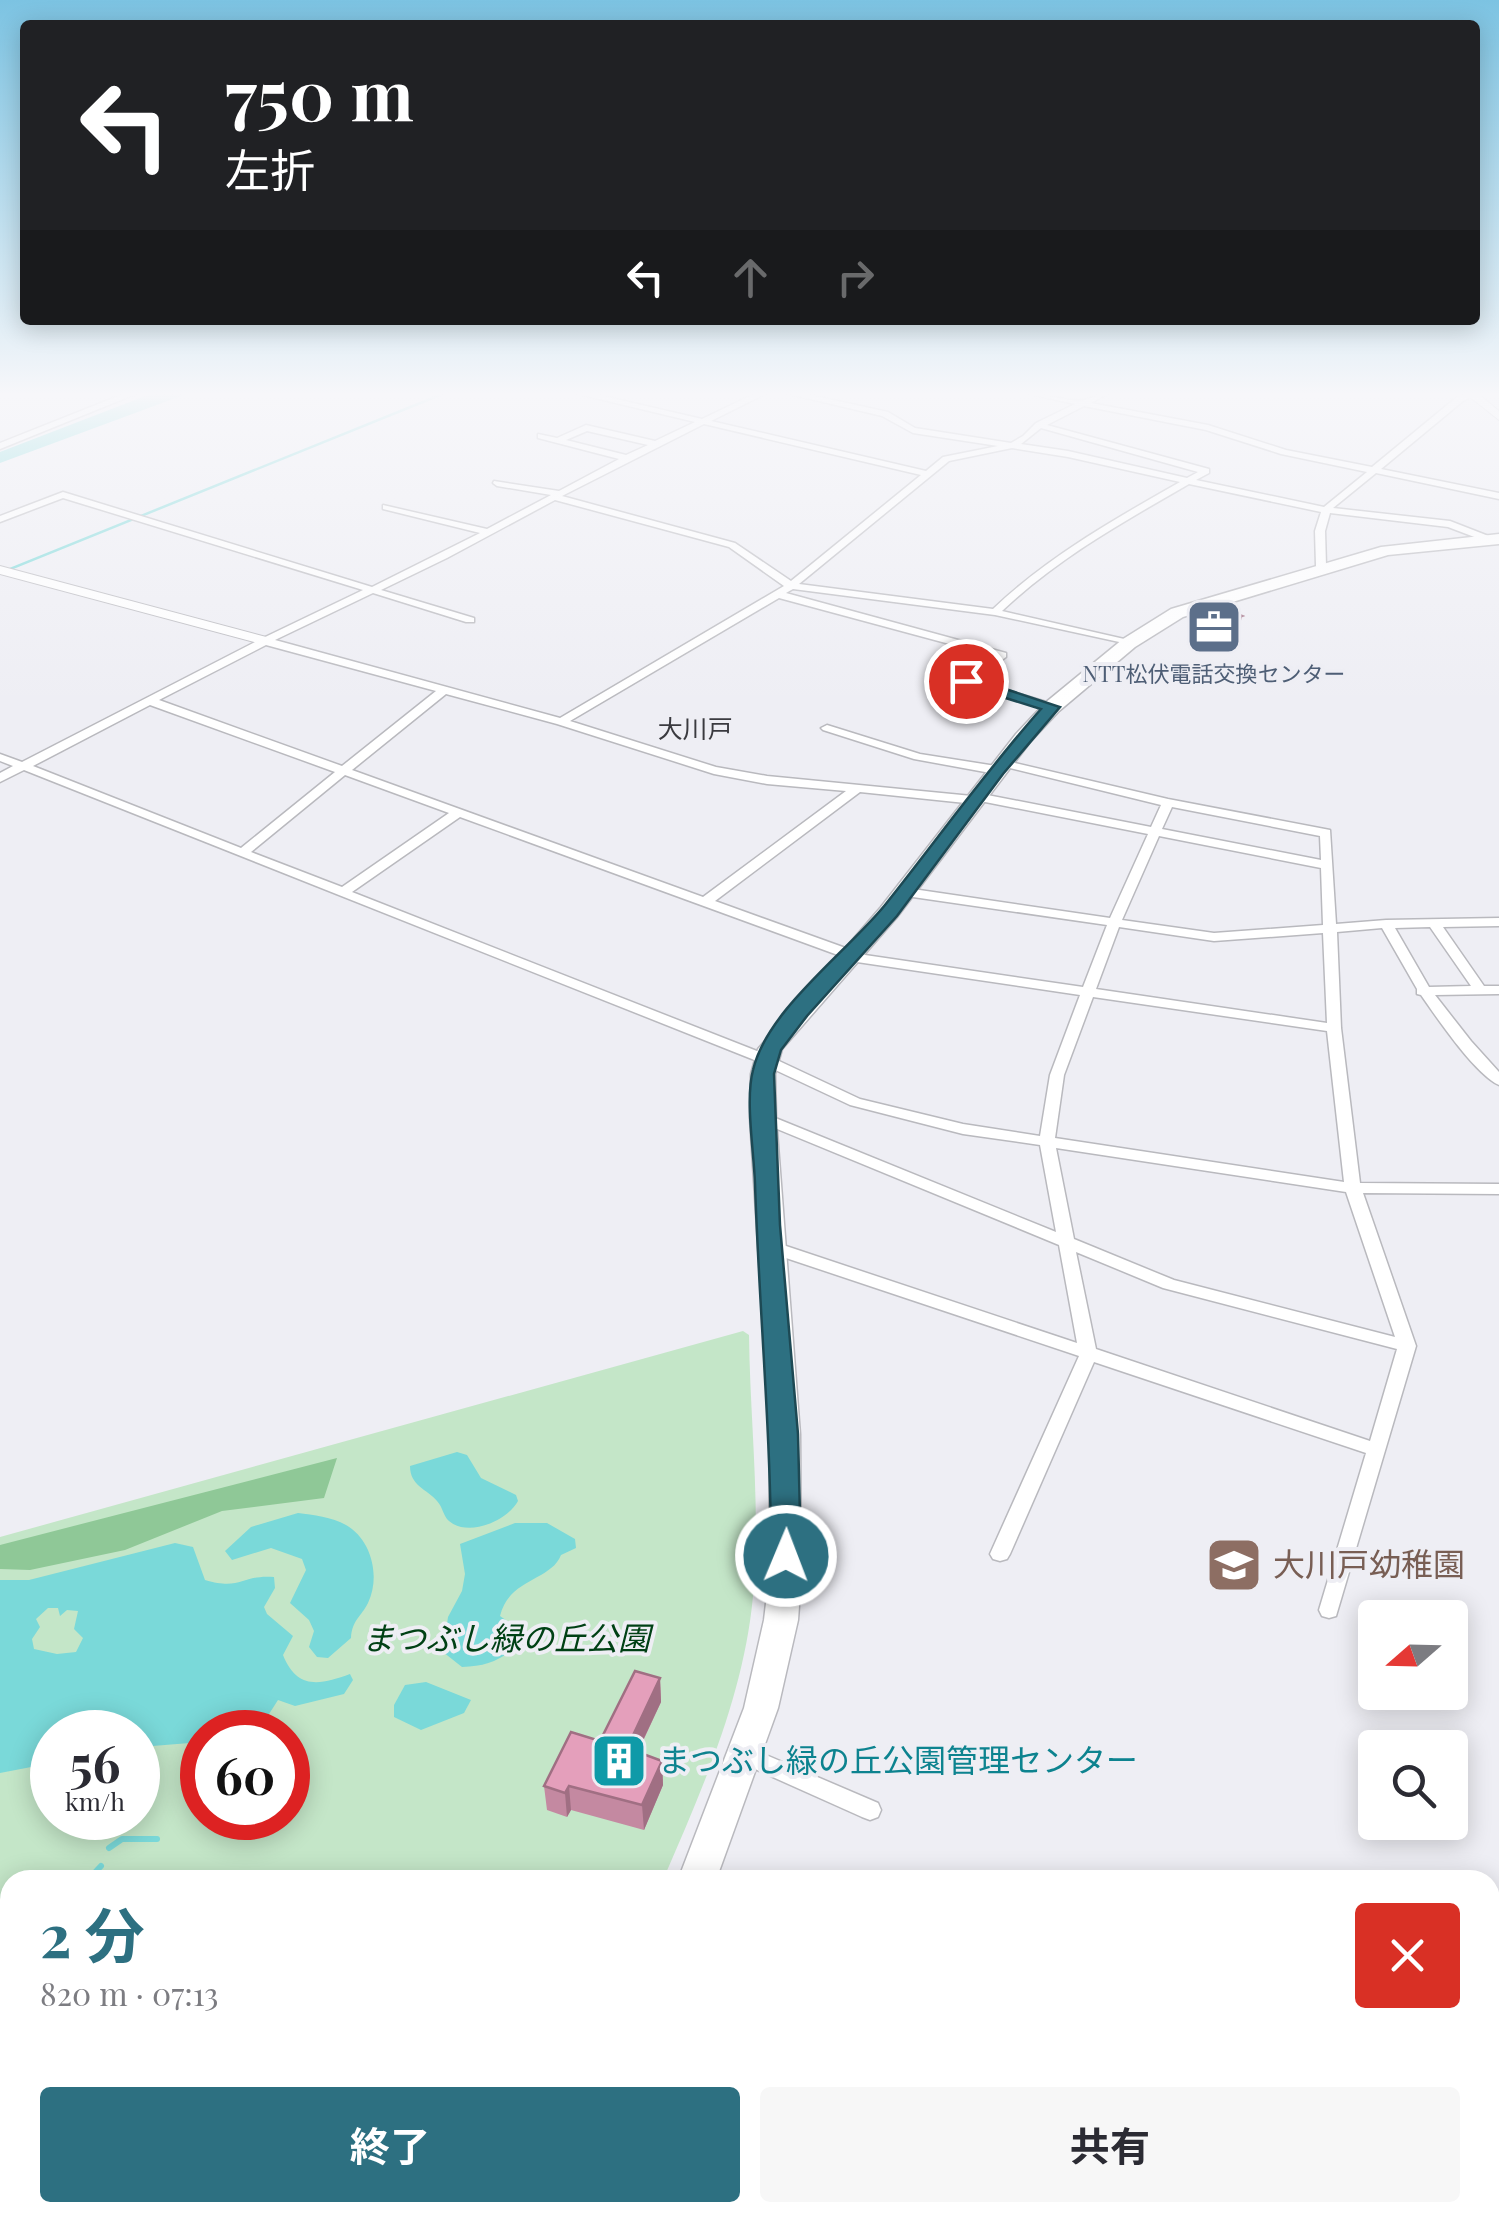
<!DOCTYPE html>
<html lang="ja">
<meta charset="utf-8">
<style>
:root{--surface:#fff;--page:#f7f7f7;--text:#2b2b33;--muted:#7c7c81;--accent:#2d7081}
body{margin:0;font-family:"Playfair Display","Noto Sans JP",serif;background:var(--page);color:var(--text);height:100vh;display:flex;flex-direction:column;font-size:38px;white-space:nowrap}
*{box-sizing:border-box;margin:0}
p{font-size:32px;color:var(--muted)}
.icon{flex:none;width:55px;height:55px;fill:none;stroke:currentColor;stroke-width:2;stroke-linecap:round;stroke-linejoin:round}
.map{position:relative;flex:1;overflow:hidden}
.side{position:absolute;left:0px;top:1870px;width:1500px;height:352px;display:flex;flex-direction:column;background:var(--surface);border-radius:30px 30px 0 0;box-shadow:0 5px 25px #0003}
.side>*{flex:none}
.guide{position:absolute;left:20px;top:20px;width:1460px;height:305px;border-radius:10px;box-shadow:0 5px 25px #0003;background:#202124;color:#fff;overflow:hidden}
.needle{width:65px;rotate:250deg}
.tools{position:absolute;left:1358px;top:1600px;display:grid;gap:20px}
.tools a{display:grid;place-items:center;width:110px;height:110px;border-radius:10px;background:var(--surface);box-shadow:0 5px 25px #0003;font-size:50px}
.speed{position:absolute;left:30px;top:1710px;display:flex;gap:20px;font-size:50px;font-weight:700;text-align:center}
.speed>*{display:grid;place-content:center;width:130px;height:130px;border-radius:50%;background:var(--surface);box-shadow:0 5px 25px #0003;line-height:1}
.speed small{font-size:25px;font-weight:400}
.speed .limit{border:15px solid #d22;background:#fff;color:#111}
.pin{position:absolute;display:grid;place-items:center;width:85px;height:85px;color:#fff;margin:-42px;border:5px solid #fff;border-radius:50%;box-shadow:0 2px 10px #0007}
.me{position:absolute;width:110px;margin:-55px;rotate:1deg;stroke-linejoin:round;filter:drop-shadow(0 0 8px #0008)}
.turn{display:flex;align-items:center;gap:35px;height:210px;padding:0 40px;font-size:45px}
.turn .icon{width:130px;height:130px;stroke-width:2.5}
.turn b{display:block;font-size:70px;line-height:85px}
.lanes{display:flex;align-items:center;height:95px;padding:0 40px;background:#0003;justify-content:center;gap:50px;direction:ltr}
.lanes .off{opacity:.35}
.round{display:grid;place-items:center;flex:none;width:105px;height:105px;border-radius:10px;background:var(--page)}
.head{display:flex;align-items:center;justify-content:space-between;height:170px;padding:0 40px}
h1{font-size:60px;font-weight:700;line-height:75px;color:var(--accent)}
.cta{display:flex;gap:20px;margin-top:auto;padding:20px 40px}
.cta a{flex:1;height:115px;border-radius:10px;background:var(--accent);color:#fff;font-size:40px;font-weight:700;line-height:115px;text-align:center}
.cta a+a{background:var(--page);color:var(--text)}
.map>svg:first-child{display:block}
.green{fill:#c4e6c8;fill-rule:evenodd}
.forest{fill:#8fc897}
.water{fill:#7ad9d9;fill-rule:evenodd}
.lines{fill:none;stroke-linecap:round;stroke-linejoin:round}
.stream-far1{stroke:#7ad9d9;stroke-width:2.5}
.stream{stroke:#7ad9d9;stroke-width:6}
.minor-casing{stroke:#b9b9be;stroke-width:3}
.tertiary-casing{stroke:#b9b9be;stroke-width:2}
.primary-casing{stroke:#b9b9be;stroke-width:3}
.minor{fill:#fff;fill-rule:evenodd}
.tertiary{fill:#fff;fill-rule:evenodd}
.primary{fill:#fff;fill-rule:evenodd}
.wall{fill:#c489a1}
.shaded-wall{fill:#a06f83}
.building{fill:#e49fbb;stroke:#a06f83;stroke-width:2.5}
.route{fill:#2d7081;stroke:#1d4954;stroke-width:2.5}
.labels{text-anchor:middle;stroke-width:8;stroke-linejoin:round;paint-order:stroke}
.far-service-label{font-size:22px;fill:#4e5e75;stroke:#eeeef4}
.far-neighbourhood-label{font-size:25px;fill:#3a3a3f;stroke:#eeeef4}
.near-education-label{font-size:32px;fill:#785e54;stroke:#eeeef4;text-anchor:start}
.near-park-label{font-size:32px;font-style:italic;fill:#004115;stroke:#eeeef4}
.near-culture-label{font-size:32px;fill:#0d838f;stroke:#eeeef4;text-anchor:start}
</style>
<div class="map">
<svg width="1499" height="2222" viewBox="0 0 1499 2222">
<rect width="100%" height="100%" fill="#eeeef4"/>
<path class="green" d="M743,1331L749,1335C750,1422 761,1509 753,1596C744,1695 702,1790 663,1880H10V2212L526,2213L522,2222H0V1537ZM52,1732H138V1818H52ZM202,1732H288V1818H202Z"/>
<polygon class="forest" points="337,1458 324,1498 222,1511 125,1550 30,1570 0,1569 0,1545"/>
<g class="water">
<polygon points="153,393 189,393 0,463 0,452"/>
<path d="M457,1452L467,1455L481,1478L516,1495L518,1501C508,1520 469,1538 449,1521C443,1516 443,1507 437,1501C427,1489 410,1486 410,1466Z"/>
<path d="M298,1513C313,1515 332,1517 346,1525C371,1539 381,1576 368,1603C361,1617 352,1620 351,1638L328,1658L317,1657L309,1647L314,1631L309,1620L290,1603L306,1570L302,1559L271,1548L232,1560L225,1551L251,1527Z"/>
<path d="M515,1523H547L575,1539L576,1548L561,1555C551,1581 509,1578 500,1616L517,1628L518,1644C501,1661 486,1666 462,1667L443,1652L448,1617L462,1591L465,1574L460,1544Z"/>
<path d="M175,1543L193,1547L205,1580C242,1591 243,1574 274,1577L275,1588L264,1607L267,1614L293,1636L283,1655C297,1690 320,1685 350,1674L353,1680L344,1694L295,1706L278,1700L260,1728L244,1732H202V1742L140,1747L138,1732H52V1763L0,1773V1580H29ZM48,1608H58L60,1616L67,1610L78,1611L74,1629L83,1638L76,1652L57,1654L34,1649L32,1639L40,1627L36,1619Z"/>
<polygon points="426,1682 471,1700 464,1713 421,1730 394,1717 394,1705 405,1685"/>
</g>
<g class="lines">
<polyline class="stream-far1" points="0,573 445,393"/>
<g class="stream">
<polyline points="109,1848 122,1839 157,1839"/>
<polyline points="88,1880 101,1866"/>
<polyline points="0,1911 10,1903"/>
</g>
<g class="minor-casing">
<g id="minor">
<polygon points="126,393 138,393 0,449 0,443"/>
<path d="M574,393H590L702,419L756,393H767L711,421L926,471L943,457L998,446L913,433L882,416L785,393H801L888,412L915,428L1011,443L1023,436L1036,423L1075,404L1025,393C1041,393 1073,403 1084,400C1094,398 1098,393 1109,393L1091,403L1208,425L1286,450L1372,467L1457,397L1467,393H1479L1463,401L1381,469L1499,493V499L1376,473L1333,508L1450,521L1491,537V541H1485L1448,527L1330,513L1325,531L1326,566L1321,569L1316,566L1315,531L1321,512L1189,484C1123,522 1058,558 1002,611L1133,641V645L995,615L793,589L786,593L1006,653V657L974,680L1056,705V709H1048L962,683V679L994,656L779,598L570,721L716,767L767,776L972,796L977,793L1151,827L1161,805L998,765V761L1002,760L1168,799L1330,830L1336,924L1386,920L1499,918V926L1443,927L1484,986H1499V994L1435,995L1471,1041L1499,1072V1085C1475,1074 1437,1018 1421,995L1417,994V989L1382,928L1337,932L1341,1028L1360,1183L1499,1184V1194L1363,1193L1416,1346L1336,1616L1329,1618L1322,1616L1319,1610L1366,1453L1094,1362L1010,1554L1007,1559L1000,1561L993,1559L990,1554L1079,1356L765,1251L763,1247L765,1243H777L1077,1343L1059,1245L758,1121L755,1118L763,1113L768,1115L1056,1232L1040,1145L963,1134L850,1105L752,1059L24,770L0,782V773L13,766L0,761V754L22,762L261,639L363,590L63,498L0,522V516L63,492L372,587L480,533L383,509V505L487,529L551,495L497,486L493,483L494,481L559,491L619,459L538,438V434L557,438L586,425L655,441L695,422ZM1084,406L1206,430L1281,454L1367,472L1324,507L1196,480L1209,473V469L1047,425ZM704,424L921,475L791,581L735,543L562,496ZM1041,428L1198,472L1187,478L1068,451L1021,444ZM587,431L648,445L626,455L566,440ZM1012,448L1068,457L1180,482C1113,520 1049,556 993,609L799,584L949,461ZM555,500L729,547L784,586L560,718L275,640L373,593L466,622H474V618L381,590L447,558ZM266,645L436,691L342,766L159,700ZM446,694L557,724L714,774L767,784L846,791L703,897L352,770ZM150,705L335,772L241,848L33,766ZM345,775L449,813L342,887L251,852ZM860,792L975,804L980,801L1148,834L1110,918L906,888L900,892L906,896L1107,925L1083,987L865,955L715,901ZM1172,807L1320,836L1321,860L1162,829ZM460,817L857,962L1080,995L1050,1075L1040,1136L963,1124L860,1099L762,1053L352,892ZM1159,836L1321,868L1323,925L1214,933L1122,920ZM1119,927L1214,941L1323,933L1327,1023L1096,989ZM1430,927L1471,986L1429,987L1395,928ZM1093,997L1327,1031L1344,1182L1055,1138L1064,1075ZM1056,1148L1346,1192L1395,1337L1174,1280L1074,1239ZM1076,1252L1163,1288L1397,1349L1370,1441L1096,1349Z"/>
<polygon points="827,725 920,754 996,766 1002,770 996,774 914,759 823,730 821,728"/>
<polygon points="745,1746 878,1803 881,1810 878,1817 870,1820 862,1817 737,1761 734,1755 737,1749"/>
<polygon points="1490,2126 1499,2130 1499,2157 1490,2153"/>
<polygon points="840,2212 873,2212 877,2222 845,2222"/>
<polygon points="1104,2212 1133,2212 1128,2222 1100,2222"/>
<polygon points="1261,2212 1291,2212 1295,2222 1266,2222"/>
</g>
</g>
<g class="tertiary-casing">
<g id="tertiary">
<polygon points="1465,393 1477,393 1499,411 1499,420"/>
<polygon points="0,566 270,638 272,641 265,645 0,574"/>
</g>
</g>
<g class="primary-casing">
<g id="primary">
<polygon points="1499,534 1499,544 1388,555 1183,617 1135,647 1059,711 1030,742 897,917 782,1049 775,1074 776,1118 800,1434 801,1578 798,1620 778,1708 716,1880 678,1880 744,1708 764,1620 769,1578 770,1434 750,1118 751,1074 758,1049 881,907 1016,734 1045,703 1123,639 1171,609 1381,547"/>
<polygon points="543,2212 586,2212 583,2222 539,2222"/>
</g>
</g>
<use href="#minor" class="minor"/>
<use href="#tertiary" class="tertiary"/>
<use href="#primary" class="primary"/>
</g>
<g class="wall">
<polygon points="1190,611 1239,630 1219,638 1188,625"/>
<polygon points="660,1678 661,1702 638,1752 662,1761 663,1785 644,1830 571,1810 567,1817 547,1810 544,1786 600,1741"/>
</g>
<g class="shaded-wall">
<polygon points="1242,616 1239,630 1219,638 1221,624"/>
<polygon points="660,1678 661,1702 628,1772 627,1748"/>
<polygon points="662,1761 663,1785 644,1830 642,1805"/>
<polygon points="569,1786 571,1810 567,1817 565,1793"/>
</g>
<g class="building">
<polygon points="1210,603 1242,616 1221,624 1190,611"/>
<polygon points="635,1671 660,1678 627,1748 662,1761 642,1805 569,1786 565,1793 544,1786 571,1732 600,1741"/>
</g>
<linearGradient id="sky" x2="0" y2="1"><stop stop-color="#7cc3e2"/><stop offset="0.56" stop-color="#f7f7fa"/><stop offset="1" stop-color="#f7f7fa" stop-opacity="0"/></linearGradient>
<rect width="1499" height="704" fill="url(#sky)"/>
<path class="route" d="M966,676L1060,707L1003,774L897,916L807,1016L781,1050L774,1074L780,1225L798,1434L801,1556L796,1564L786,1568L776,1564L771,1556C771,1432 759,1308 755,1184C754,1152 745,1100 753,1070C767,1010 846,953 885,905C937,840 985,772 1041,709L960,684L958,681Z"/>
<defs>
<g id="office-square" transform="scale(2.875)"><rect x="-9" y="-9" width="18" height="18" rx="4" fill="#5c6f8a" stroke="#eeeef4"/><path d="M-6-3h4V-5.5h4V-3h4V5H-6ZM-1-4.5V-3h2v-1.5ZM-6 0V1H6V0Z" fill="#fff"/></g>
<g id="school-square" transform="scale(2.875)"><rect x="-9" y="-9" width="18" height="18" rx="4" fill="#8d6e63" stroke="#eeeef4"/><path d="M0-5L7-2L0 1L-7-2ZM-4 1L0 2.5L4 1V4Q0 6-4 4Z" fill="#fff"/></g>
<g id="building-square" transform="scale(2.875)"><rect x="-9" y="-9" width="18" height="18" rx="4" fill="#0f9aa8" stroke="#eeeef4"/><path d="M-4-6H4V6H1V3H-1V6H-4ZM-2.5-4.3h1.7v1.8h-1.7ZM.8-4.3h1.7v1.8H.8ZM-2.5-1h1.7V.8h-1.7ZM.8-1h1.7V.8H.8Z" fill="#fff"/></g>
</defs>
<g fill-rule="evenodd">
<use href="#office-square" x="1214" y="627"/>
<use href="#school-square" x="1234" y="1565"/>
<use href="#building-square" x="619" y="1761"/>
</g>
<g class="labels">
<g class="far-service-label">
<text x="1214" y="682">NTT松伏電話交換センター</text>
</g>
<g class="far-neighbourhood-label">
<text x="695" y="738">大川戸</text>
</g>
<g class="near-education-label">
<text x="1273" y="1576">大川戸幼稚園</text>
</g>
<g class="near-park-label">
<text x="506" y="1650">まつぶし緑の丘公園</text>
</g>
<g class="near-culture-label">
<text x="658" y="1772">まつぶし緑の丘公園管理センター</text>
</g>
</g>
</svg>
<div class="tools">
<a><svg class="needle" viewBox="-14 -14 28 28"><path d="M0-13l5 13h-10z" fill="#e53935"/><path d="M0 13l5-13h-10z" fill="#7c7c81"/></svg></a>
<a><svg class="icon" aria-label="search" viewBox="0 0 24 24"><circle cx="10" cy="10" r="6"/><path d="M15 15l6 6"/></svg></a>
</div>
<div class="speed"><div>56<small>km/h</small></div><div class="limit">60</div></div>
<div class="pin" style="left:966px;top:681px;background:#d93025"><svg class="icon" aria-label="arrive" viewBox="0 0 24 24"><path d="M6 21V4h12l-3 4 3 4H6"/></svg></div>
<svg class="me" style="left:786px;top:1556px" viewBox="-20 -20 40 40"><circle r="17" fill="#2d7081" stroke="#fff" stroke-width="3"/><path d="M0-11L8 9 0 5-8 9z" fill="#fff"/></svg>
<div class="guide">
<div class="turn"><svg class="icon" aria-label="left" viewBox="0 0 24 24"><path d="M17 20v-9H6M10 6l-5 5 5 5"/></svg><div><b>750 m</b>左折</div></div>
<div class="lanes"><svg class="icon" aria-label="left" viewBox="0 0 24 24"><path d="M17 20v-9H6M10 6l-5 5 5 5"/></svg><svg class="icon off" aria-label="ahead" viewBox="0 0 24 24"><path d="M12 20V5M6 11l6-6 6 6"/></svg><svg class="icon off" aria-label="right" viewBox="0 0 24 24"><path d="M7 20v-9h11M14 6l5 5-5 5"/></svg></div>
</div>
<section class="side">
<div class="head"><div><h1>2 分</h1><p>820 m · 07:13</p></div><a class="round" style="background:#d93025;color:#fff"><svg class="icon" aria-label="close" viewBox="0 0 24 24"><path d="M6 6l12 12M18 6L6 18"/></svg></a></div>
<div class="cta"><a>終了</a><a>共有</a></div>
</section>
</div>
